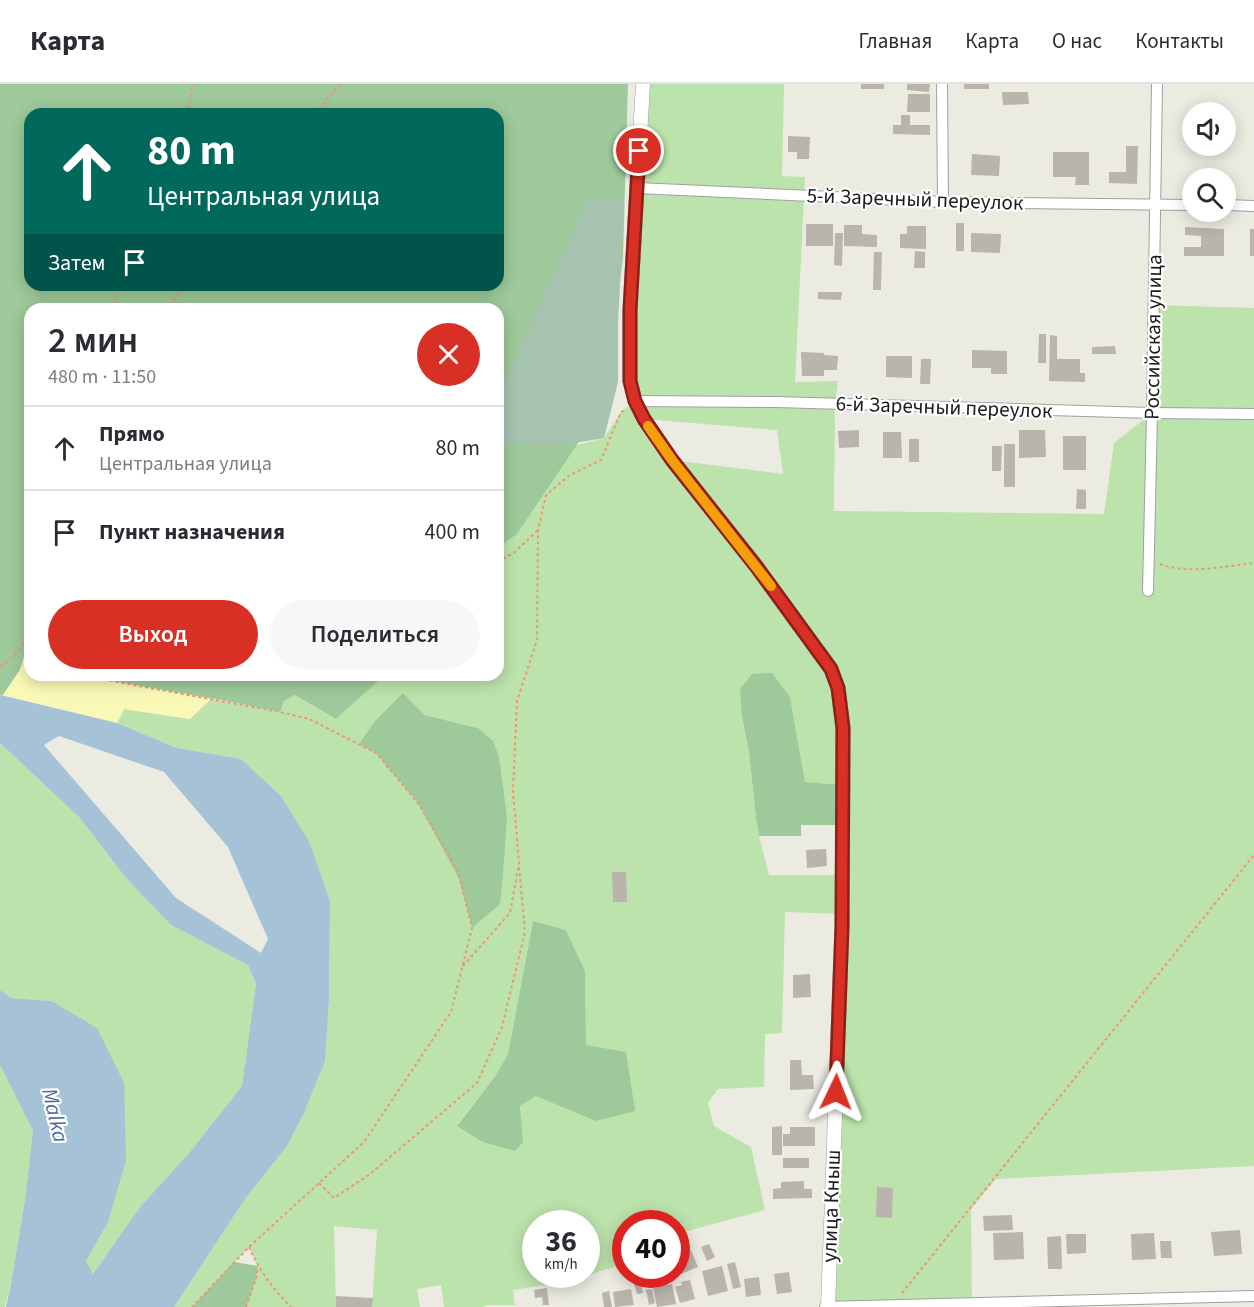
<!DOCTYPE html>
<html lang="ru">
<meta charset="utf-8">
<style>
:root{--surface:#fff;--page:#f7f7f7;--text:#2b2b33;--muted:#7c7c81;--line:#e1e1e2;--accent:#d93025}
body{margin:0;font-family:"Source Sans 3",sans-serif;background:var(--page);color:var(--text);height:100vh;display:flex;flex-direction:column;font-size:22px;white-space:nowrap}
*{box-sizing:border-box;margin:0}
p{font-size:20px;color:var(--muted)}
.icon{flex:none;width:33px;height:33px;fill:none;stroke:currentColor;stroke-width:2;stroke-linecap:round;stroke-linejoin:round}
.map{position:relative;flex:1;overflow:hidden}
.drawer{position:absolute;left:24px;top:219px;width:480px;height:378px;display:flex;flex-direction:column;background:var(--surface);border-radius:18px;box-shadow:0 3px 15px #0003}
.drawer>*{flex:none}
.guide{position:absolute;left:24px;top:24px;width:480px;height:183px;border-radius:18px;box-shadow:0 3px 15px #0003;background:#00695c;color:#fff;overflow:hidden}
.tools{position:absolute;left:1182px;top:18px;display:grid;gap:12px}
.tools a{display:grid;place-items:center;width:54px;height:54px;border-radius:50%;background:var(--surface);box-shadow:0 3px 15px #0003;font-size:30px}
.speed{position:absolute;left:522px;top:1126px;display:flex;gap:12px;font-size:30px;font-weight:700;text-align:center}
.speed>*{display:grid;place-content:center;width:78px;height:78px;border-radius:50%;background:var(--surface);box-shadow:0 3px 15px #0003;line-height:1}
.speed small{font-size:15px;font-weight:400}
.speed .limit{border:9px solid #d22;background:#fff;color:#111}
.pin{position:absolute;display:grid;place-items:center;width:51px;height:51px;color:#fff;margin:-26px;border:3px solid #fff;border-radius:50%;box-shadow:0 2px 6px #0007}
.me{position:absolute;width:66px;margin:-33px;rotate:2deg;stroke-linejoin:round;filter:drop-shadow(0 0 4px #0008)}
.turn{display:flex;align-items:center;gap:21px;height:126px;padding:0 24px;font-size:27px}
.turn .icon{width:78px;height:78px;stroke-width:2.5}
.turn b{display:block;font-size:42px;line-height:51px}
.then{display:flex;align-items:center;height:57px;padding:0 24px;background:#0003;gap:12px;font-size:22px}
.round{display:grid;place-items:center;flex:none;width:63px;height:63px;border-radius:32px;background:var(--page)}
.summary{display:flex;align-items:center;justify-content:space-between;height:102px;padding:0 24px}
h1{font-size:36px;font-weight:600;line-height:45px}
.action{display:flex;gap:12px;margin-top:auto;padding:12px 24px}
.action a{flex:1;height:69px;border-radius:36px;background:var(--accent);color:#fff;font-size:24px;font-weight:600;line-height:69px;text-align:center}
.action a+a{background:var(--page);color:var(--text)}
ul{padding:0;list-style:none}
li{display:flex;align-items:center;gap:18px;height:84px;padding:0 24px;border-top:2px solid var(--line)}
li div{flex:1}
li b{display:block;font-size:22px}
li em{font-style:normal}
header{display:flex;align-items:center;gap:36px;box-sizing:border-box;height:84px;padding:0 30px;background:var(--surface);border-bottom:2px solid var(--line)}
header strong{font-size:28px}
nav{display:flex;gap:33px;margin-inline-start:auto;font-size:21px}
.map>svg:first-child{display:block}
.grass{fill:#bce3ab;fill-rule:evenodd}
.forest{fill:#9ec99a;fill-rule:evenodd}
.sand{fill:#f9f8b4}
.cemetery{fill:#a5c3af}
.water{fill:#a5c2d7;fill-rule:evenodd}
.building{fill:#b9b4ac}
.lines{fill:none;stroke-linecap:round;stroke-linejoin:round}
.minor-casing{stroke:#a0a0a0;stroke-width:12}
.tertiary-casing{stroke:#a0a0a0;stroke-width:15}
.path{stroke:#ee9671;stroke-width:2;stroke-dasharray:3 3;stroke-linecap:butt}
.minor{stroke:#fff;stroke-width:10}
.tertiary{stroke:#fff;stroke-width:14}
.route-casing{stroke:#8d1f18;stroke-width:15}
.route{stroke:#d93025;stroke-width:10}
.slow{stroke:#f59e0b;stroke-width:10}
.labels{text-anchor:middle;stroke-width:4.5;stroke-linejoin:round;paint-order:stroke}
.street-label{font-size:21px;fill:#1c1c1c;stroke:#fff}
.water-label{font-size:22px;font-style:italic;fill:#506aa3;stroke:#fff}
</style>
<header>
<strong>Карта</strong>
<nav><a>Главная</a><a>Карта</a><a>О нас</a><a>Контакты</a></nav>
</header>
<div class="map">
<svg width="1254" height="1223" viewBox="0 0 1254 1223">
<rect width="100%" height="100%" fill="#ecebe2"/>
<g class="grass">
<path d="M643,0H784L782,92L805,93L795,298L838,297L835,320L834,427L1104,430L1114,359L1152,329L1154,221L1254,224V1082L996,1095L971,1125L972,1219L828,1223L842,830L785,828L782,949L765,950L764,1003L718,1005L708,1019L714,1042L751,1063L765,1126L677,1150L676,1140H626L625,1180L587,1191L586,1140H536V1191H586L558,1199L513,1206L515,1221H487L482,1223H444L441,1201L417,1205L420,1223H372L377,1146L334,1142L336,1223H246L256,1195L258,1182L249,1163L192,1223H174L245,1115L287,1062L304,1029L325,977L329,917L330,817L310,759L281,712L241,675L177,664L117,639L124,625L190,635L211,615L280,628L284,617L295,611L336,635L385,591H498V464L517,450L577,361L604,354L621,328L635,317L630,297ZM645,335L777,346L783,390L672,376ZM403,609L425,631L457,639L478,644L471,843L459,795L418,719L376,669L359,660ZM790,613L805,698L843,701L842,791H769L759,752L756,734L749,668L742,632ZM533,837L566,846L585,887L586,962L536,1012L520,1022L522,1058L457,1041L496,991L508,970Z"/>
<polygon points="0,659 80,734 126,794 171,841 248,881 256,900 242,1002 190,1068 140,1123 93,1190 85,1177 108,1138 51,917 11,914 0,906"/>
<polygon points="0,981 33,1047 25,1116 12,1195 5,1223 0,1223"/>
</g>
<g class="forest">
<path d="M0,0H628L623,174L607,301L577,361L517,450L498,464V225H30V553L20,586L3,611H0ZM30,30H498V201H30Z"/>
<polygon points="772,589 790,613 805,698 843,701 842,741 801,741 801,752 759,752 756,734 749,668 742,632 740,605 752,590"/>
<polygon points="100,591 385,591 336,635 295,611 284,617 280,628 221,616 107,596"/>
<polygon points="403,609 425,631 457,639 478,644 493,657 499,673 507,733 503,790 500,820 472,844 459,795 418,719 376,669 359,660 375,637"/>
<polygon points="533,837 566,846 585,887 586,961 626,968 635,1027 596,1037 536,1012 520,1022 523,1058 515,1067 483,1058 457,1042 496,991 508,970"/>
<polygon points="234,1178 258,1182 256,1195 246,1223 192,1223"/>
</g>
<polygon class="sand" points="30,553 30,591 100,591 107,596 211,615 190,635 124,625 117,639 3,611 20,586"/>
<polygon class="cemetery" points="587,115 624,116 618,241 618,298 604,354 556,362 498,359 498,313"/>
<path class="water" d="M0,611L117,639L177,664L241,675L281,712L310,759L330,817L329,917L325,977L304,1029L287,1062L245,1115L174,1223H6L12,1195L25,1116L33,1047L0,981V906L11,914L51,917L97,944L124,999L126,1076L108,1138L86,1177L93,1190L140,1123L190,1068L242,1002L256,900L248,881L171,841L126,794L80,734L0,659ZM59,652L164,688L228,763L268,855L261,869L176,814L44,661Z"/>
<g class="building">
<rect x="861" y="0" width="23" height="5"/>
<polygon points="907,0 930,0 929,8 907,6"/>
<rect x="964" y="0" width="25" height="5"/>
<polygon points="1002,8 1028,8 1029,20 1003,21"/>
<polygon points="908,10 930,10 930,28 907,28"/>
<polygon points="901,31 910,31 910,41 930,41 930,51 893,50 893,41 901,41"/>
<polygon points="1189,33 1192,33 1192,55 1188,55"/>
<polygon points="788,52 810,53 809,75 797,75 797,68 788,68"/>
<polygon points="1126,62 1138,62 1137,100 1109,99 1109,88 1126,88"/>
<polygon points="1053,68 1089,68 1089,101 1075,101 1076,93 1053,93"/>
<polygon points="972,70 1000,72 999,92 971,91"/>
<rect x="956" y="139" width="8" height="28"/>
<rect x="806" y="140" width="27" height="22"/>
<polygon points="844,141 862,141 862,150 877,151 877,163 844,162"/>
<polygon points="907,142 926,142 926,165 900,164 900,150 907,150"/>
<polygon points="1185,143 1224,145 1224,172 1184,172 1184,163 1201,163 1201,152 1185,151"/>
<rect x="1250" y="145" width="4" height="27"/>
<polygon points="835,149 843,149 842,182 834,181"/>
<polygon points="971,149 1001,150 1000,169 971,168"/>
<polygon points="915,167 925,168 925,184 914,184"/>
<polygon points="874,168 882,168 881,206 873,206"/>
<polygon points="818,208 842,208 841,216 818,215"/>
<polygon points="1039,250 1046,250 1046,279 1038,279"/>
<polygon points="1050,251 1057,252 1057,275 1080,275 1080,289 1085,289 1085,298 1049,297"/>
<polygon points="1115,262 1116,270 1092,270 1092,263"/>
<polygon points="972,266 1007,267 1007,290 991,290 991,284 972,284"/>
<polygon points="801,268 824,269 824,271 838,272 837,286 824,286 824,292 802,292"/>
<polygon points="886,272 912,272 912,294 886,293"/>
<polygon points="921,275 931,275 930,300 920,300"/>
<polygon points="859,346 859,363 839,364 838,347"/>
<polygon points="1019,346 1045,346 1046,373 1019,374"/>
<polygon points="883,348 901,348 902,374 883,374"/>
<rect x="1063" y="352" width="23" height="34"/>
<rect x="909" y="355" width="10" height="23"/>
<rect x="1004" y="360" width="11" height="43"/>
<polygon points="992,362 1002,362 1001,387 992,387"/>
<polygon points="1077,405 1086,406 1086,425 1076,425"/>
<polygon points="826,765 827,782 807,784 806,766"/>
<polygon points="612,788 626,788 627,818 613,818"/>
<polygon points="810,890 811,913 793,914 793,891"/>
<polygon points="790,976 801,976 802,991 813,991 814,1005 790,1006"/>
<polygon points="782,1042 782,1071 772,1071 772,1043"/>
<polygon points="790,1043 815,1043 815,1062 783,1062 783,1050 790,1050"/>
<rect x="783" y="1074" width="26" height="10"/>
<polygon points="804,1097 804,1105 812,1105 812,1114 773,1115 773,1105 781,1104 781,1098"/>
<polygon points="877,1103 893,1104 892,1134 876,1133"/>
<polygon points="1012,1131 1013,1146 984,1147 983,1132"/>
<polygon points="1240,1146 1242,1170 1214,1172 1211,1148"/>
<polygon points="1023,1148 1024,1175 994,1176 993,1149"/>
<polygon points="1154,1149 1156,1175 1132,1176 1131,1150"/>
<polygon points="1066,1150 1086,1150 1086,1169 1067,1170"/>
<polygon points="1061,1152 1062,1185 1048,1185 1047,1153"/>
<polygon points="1160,1157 1171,1157 1172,1174 1161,1174"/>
<polygon points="709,1160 715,1173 707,1177 701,1163"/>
<polygon points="691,1166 698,1183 676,1192 676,1184 688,1179 684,1169"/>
<polygon points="735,1178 741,1203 733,1205 727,1180"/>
<polygon points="722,1182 728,1207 708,1212 702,1187"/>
<polygon points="789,1188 792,1208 777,1210 774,1190"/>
<polygon points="638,1191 643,1209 637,1210 632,1192"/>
<polygon points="759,1193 761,1211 746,1213 744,1195"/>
<polygon points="690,1196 695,1215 680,1219 675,1203 682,1201 681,1198"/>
<polygon points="672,1200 676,1220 657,1223 653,1204"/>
<polygon points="547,1204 549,1221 543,1221 542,1213 535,1214 534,1206"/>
<polygon points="631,1205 634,1221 615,1223 613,1208"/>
<polygon points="652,1205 655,1219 649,1221 646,1206"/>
<polygon points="609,1207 612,1223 604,1223 602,1209"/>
<polygon points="336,1212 373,1214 372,1223 336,1223"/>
</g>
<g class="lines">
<g class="minor-casing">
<g id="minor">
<polyline points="942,0 943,118"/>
<polyline points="637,104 943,118 1192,121"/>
<polyline points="1226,121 1254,122"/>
<polyline points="635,317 776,318 1152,329 1254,330"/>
<polyline points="1148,507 1152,329 1157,0"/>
<polyline points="825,1223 1254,1212"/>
</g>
</g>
<g class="tertiary-casing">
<polyline id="tertiary" points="643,0 630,226 630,297 635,317 644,335 672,376 756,482 831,585 838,604 843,644 843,701 842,842 828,1223"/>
</g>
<g class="path">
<polyline points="187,30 193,0"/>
<polyline points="316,30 340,0"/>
<polyline points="113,225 122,201"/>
<polyline points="165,225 188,201"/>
<polyline points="498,478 515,468 538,446"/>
<path d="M1160,480C1189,491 1224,482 1254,479"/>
<path d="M0,582C15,574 21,563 30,549"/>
<polyline points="80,593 107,596 280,628 309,635 376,669 418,719 458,787 472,844 451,928 364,1058 249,1163 192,1223"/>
<polyline points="463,882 510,829 519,779 513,707 517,617 537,556 538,446 546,411 570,391 601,376 621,328 625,326"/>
<polyline points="319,1099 334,1114 370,1090 477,999 502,943 525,848 519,782"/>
<path d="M249,1163C259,1186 273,1205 291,1223"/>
<polyline points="902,1209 1254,771"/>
<polyline points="246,1223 256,1195 258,1183"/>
</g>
<use href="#minor" class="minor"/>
<use href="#tertiary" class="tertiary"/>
</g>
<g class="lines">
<g class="route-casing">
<polyline id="route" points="639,67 630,226 630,297 635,317 644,335 672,376 756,482 831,585 838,604 843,644 842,842 836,1008"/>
</g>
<use href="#route" class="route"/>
<polyline class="slow" points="648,342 672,376 771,502"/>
</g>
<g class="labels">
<g class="street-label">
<text transform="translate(915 115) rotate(2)" y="7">5-й Заречный переулок</text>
<text transform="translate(1153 253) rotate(-89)" y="7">Российская улица</text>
<text transform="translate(944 323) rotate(2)" y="7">6-й Заречный переулок</text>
<text transform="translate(831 1122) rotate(-88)" y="7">улица Кныш</text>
</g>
<g class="water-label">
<text transform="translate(56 1031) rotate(77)" y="8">Malka</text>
</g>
</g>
</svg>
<div class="tools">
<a><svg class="icon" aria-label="sound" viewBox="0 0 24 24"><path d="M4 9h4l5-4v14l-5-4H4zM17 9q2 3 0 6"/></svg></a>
<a><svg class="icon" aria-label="search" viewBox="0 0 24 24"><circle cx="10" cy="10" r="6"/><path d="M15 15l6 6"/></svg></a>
</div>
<div class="speed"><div>36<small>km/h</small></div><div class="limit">40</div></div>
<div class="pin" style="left:639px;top:67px;background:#d93025"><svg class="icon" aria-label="arrive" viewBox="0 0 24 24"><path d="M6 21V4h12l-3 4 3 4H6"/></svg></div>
<svg class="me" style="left:836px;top:1008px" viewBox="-20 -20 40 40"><path d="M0-17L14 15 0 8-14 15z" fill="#d93025" stroke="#fff" stroke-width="4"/></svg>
<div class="guide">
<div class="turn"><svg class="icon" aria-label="ahead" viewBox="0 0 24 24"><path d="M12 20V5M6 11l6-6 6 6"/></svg><div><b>80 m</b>Центральная улица</div></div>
<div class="then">Затем<svg class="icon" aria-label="arrive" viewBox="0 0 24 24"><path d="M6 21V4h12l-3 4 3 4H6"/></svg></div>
</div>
<section class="drawer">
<div class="summary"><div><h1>2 мин</h1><p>480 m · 11:50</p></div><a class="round" style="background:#d93025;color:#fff"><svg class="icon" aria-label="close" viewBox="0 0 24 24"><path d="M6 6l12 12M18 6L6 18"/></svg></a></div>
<ul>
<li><svg class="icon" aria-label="ahead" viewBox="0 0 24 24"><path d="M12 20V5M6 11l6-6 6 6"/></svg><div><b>Прямо</b><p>Центральная улица</p></div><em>80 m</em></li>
<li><svg class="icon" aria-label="arrive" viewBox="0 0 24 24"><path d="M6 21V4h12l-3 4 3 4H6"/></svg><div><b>Пункт назначения</b></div><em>400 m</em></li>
</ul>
<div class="action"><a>Выход</a><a>Поделиться</a></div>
</section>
</div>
